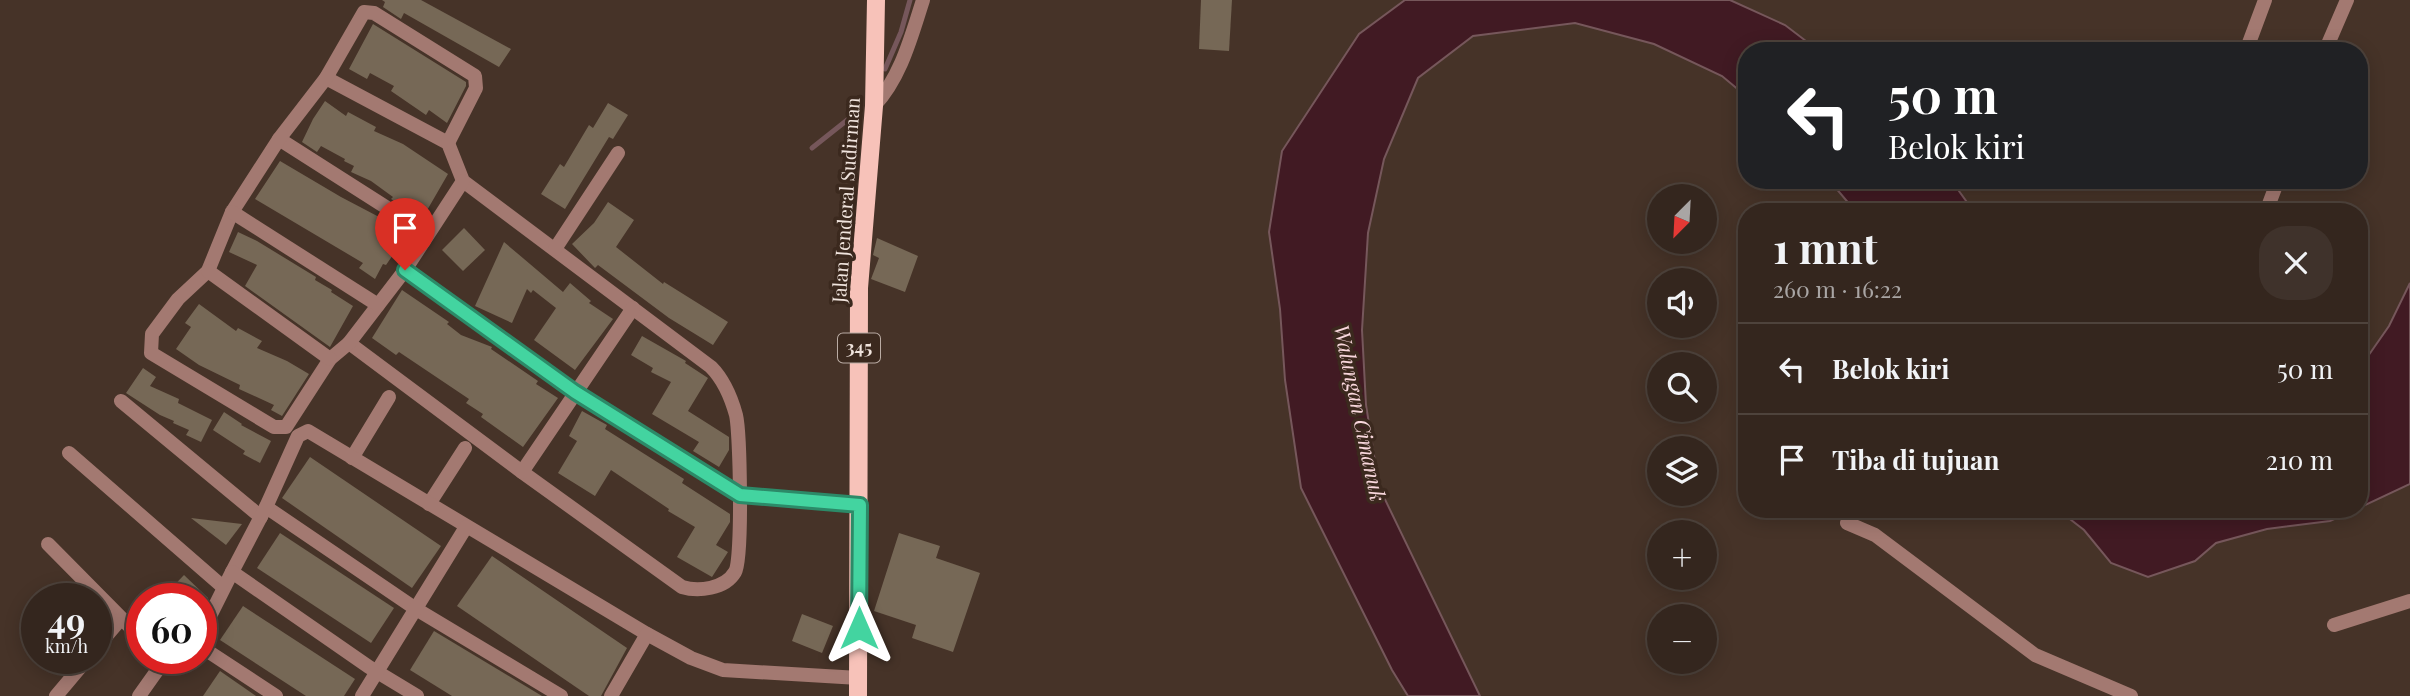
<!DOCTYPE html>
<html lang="id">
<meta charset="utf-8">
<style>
:root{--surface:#34261e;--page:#3f322b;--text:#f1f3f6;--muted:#a9a5a4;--line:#4e433c}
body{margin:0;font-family:"Playfair Display",serif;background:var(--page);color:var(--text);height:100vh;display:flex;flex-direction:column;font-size:26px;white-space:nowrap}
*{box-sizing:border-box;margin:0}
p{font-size:23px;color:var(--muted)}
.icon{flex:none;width:38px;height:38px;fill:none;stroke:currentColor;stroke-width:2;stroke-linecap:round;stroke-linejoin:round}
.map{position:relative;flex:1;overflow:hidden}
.drawer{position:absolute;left:1738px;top:203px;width:630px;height:315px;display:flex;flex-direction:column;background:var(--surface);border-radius:28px;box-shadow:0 4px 18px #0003,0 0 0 2px var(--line)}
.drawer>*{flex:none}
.hud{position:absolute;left:1738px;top:42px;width:630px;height:147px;border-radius:28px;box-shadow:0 4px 18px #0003,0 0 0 2px var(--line);background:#202124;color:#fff;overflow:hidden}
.needle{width:46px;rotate:204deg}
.tools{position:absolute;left:1647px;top:184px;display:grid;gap:14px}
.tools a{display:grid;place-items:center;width:70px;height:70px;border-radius:50%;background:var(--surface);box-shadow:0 4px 18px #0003,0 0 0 2px var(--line);font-size:35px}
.speed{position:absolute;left:21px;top:583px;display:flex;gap:14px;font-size:35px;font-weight:700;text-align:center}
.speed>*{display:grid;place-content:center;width:91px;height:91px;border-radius:50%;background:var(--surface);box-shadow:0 4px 18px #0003,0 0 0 2px var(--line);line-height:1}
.speed small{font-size:18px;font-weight:400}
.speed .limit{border:10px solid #d22;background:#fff;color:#111}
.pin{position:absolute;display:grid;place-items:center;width:60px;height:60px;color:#fff;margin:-72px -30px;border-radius:50% 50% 50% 0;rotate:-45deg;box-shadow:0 0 7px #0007}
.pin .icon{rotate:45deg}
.me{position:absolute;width:77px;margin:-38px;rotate:0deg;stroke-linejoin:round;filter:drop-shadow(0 0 5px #0008)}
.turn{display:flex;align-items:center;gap:24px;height:147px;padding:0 35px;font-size:32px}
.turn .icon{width:91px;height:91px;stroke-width:2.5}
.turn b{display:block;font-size:49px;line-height:60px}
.round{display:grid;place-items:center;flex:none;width:74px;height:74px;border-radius:28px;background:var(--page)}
.headline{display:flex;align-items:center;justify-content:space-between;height:119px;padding:0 35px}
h1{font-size:42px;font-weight:700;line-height:52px}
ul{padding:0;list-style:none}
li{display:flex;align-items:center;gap:21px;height:91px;padding:0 35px;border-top:2px solid var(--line)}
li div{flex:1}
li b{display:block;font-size:26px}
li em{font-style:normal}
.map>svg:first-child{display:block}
.water{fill:#411a23;stroke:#76575b;stroke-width:2}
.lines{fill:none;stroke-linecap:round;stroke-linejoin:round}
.stream{stroke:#76575b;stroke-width:5}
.building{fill:#766856}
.minor{stroke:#a37971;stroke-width:14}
.primary{stroke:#f7c2b9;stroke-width:18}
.route-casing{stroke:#2c8a68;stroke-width:18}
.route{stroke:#43d4a0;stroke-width:12}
.labels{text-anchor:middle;stroke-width:7;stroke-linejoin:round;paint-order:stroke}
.shield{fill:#3b291e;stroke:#baaca4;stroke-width:2}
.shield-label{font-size:18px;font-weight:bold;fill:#f0e4dd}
.street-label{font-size:19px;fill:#f0e4dd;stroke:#3b291e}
.water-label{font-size:21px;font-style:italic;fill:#f9d8dd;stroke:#3b291e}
</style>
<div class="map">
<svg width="2410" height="696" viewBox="0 0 2410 696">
<rect width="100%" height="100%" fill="#463328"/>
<g class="water">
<polygon points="1405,0 1730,0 1785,25 1819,51 1746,51 1746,96 1722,76 1654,44 1575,23 1473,36 1418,78 1384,159 1368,233 1362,330 1366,405 1379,487 1480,696 1408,696 1392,670 1301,488 1285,380 1280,309 1269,232 1282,151 1359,34"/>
<polygon points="1829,180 1951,180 1974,212 1856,212"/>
<polygon points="2410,283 2410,484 2359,508 2359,369 2389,326"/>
<polygon points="2057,509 2356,509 2330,521 2267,529 2216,543 2195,561 2148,577 2111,563 2084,530"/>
</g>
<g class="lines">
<g class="stream">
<polyline points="885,69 901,32 910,0"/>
<polyline points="812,148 851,117"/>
</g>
</g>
<g class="building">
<polygon points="382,0 421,0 511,49 499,67 404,13 401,19 383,7 385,2"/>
<polygon points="1201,0 1232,0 1229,51 1199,49"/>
<polygon points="373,24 466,82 466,86 447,123 429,110 426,115 391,91 394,86 370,73 367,79 349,69"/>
<polygon points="325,101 346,116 348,112 376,127 374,131 403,144 448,174 422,219 391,199 393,197 371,181 351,172 354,166 344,161 345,159 321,146 317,152 302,142 313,119"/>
<polygon points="608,103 628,115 613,139 609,137 565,209 541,194 560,164 564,167 589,125 593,128"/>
<polygon points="280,161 341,197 381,218 382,216 408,233 386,265 383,264 375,279 359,268 363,263 255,199"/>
<polygon points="608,202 634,220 616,247 663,284 664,282 728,322 713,345 669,318 598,265 595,268 572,244 594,223"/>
<polygon points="464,228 485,250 463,271 442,250"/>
<polygon points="238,232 257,241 316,277 315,280 332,290 331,292 353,306 330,347 245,286 257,265 229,252"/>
<polygon points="877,238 918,256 905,292 871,279 879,258 873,255"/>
<polygon points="504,242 563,292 570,283 591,301 589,303 613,319 575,370 534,340 556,308 533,290 531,293 527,289 512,323 475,306"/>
<polygon points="402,290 449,322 447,324 461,335 492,347 491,349 538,381 536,384 558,398 523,447 481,417 483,414 466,403 469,399 399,352 396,355 372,338"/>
<polygon points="199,304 236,331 238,328 262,341 257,348 287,361 309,374 282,416 271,410 274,405 239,389 240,385 199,365 176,349 191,327 185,323"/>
<polygon points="642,336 686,361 685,363 708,378 688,411 729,437 729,450 719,467 693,451 699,442 652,414 671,382 651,372 653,368 631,355"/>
<polygon points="143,368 156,377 150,386 179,399 178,403 212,420 201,442 186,435 189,430 173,423 174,421 160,415 126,393"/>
<polygon points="582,411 607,425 605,429 684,479 682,483 730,514 730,522 716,545 728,552 712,577 677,557 695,527 668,511 669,509 611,470 595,496 558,473 577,441 569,436"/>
<polygon points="224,412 242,424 241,425 271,441 260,463 243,454 245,451 213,430"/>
<polygon points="310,457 441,546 412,588 282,498"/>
<polygon points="191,518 242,524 226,545"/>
<polygon points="280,533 394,608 371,643 257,568"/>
<polygon points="899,533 940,546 936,558 980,573 953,652 912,638 916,625 874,611"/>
<polygon points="492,556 627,648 601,696 589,696 457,606"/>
<polygon points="184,575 208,598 162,598"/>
<polygon points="243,606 355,679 344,696 306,696 220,640"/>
<polygon points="802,614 833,626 822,653 792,641"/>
<polygon points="434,631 542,696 452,696 410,670"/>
<polygon points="220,671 256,696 203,696"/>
</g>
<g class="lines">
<g class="minor">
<polyline points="2246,51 2265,0"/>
<polyline points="2325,51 2347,0"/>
<path d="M326,78L448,143L463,181L711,367C724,380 731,397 736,415C740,432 743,559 735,572C725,589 698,592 682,587L522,472L349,343"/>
<path d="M874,106C901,77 911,37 923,0"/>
<polyline points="279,139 428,234"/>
<polyline points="448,143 476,88 475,76 374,13 364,12 326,78 279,139 232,212 208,271 178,299 152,334 151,353 274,427 286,427 330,359 349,343 405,270 463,181"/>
<polyline points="232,212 378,305"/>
<polyline points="2266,212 2278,180"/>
<polyline points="555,249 618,153"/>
<polyline points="405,270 575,392 740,495 860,505"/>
<polyline points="208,271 330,359"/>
<polyline points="121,401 261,517"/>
<polyline points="69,453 223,587"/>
<polyline points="352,458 389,397"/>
<polyline points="522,472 633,308"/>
<polyline points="429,504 465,448"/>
<polyline points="266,507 416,609 561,696"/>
<polyline points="1847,523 1875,535 2035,655 2131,696"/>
<polyline points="48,544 142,639"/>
<polyline points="232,572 266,507 298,436 308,431 647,634 691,658 723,670 859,678"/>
<polyline points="2334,625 2410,601"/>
<polyline points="201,634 232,572 369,667 417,696"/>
<polyline points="201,643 206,650 276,696"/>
<polyline points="96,648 120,620"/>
<polyline points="56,696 88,658"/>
<polyline points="139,696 166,658"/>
<polyline points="362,696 466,527"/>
<polyline points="611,696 647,634"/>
</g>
<polyline class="primary" points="858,696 859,288 874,106 876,0"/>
</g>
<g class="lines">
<g class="route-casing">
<polyline id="route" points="405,270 575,392 740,495 860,505 859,628"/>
</g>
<use href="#route" class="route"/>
</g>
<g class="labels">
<rect class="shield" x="838" y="333.5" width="42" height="29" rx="5"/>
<g class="shield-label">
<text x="859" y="354">345</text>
</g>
<g class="street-label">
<text transform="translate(846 200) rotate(-86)" y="7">Jalan Jenderal Sudirman</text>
</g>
<g class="water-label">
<text transform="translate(1359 413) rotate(78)" y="7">Walungan Cimanuk</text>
</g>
</g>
</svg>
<div class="tools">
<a><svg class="needle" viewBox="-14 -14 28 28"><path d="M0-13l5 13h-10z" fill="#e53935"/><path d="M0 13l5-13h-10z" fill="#a9a5a4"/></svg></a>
<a><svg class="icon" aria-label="sound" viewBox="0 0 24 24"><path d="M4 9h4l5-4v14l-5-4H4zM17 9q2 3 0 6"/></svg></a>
<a><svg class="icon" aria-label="search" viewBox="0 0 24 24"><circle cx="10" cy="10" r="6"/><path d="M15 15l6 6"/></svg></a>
<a><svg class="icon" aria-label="layers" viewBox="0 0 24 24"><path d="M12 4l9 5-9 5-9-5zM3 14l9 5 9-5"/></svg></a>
<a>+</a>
<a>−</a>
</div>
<div class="speed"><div>49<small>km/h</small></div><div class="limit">60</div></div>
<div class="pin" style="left:405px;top:270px;background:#d93025"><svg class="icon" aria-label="arrive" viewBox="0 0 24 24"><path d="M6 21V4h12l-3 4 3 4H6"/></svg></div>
<svg class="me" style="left:859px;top:628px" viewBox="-20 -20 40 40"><path d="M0-17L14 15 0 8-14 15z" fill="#43d4a0" stroke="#fff" stroke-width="4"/></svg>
<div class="hud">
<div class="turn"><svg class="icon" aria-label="left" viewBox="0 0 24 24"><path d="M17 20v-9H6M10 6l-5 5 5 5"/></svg><div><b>50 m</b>Belok kiri</div></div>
</div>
<section class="drawer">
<div class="headline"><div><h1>1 mnt</h1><p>260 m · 16:22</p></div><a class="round"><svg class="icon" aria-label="close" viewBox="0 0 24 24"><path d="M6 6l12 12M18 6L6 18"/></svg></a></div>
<ul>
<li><svg class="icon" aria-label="left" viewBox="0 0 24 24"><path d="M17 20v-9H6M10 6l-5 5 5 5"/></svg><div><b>Belok kiri</b></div><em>50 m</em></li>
<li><svg class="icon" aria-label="arrive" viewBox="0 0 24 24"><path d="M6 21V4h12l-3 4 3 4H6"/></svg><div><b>Tiba di tujuan</b></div><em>210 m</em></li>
</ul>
</section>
</div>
